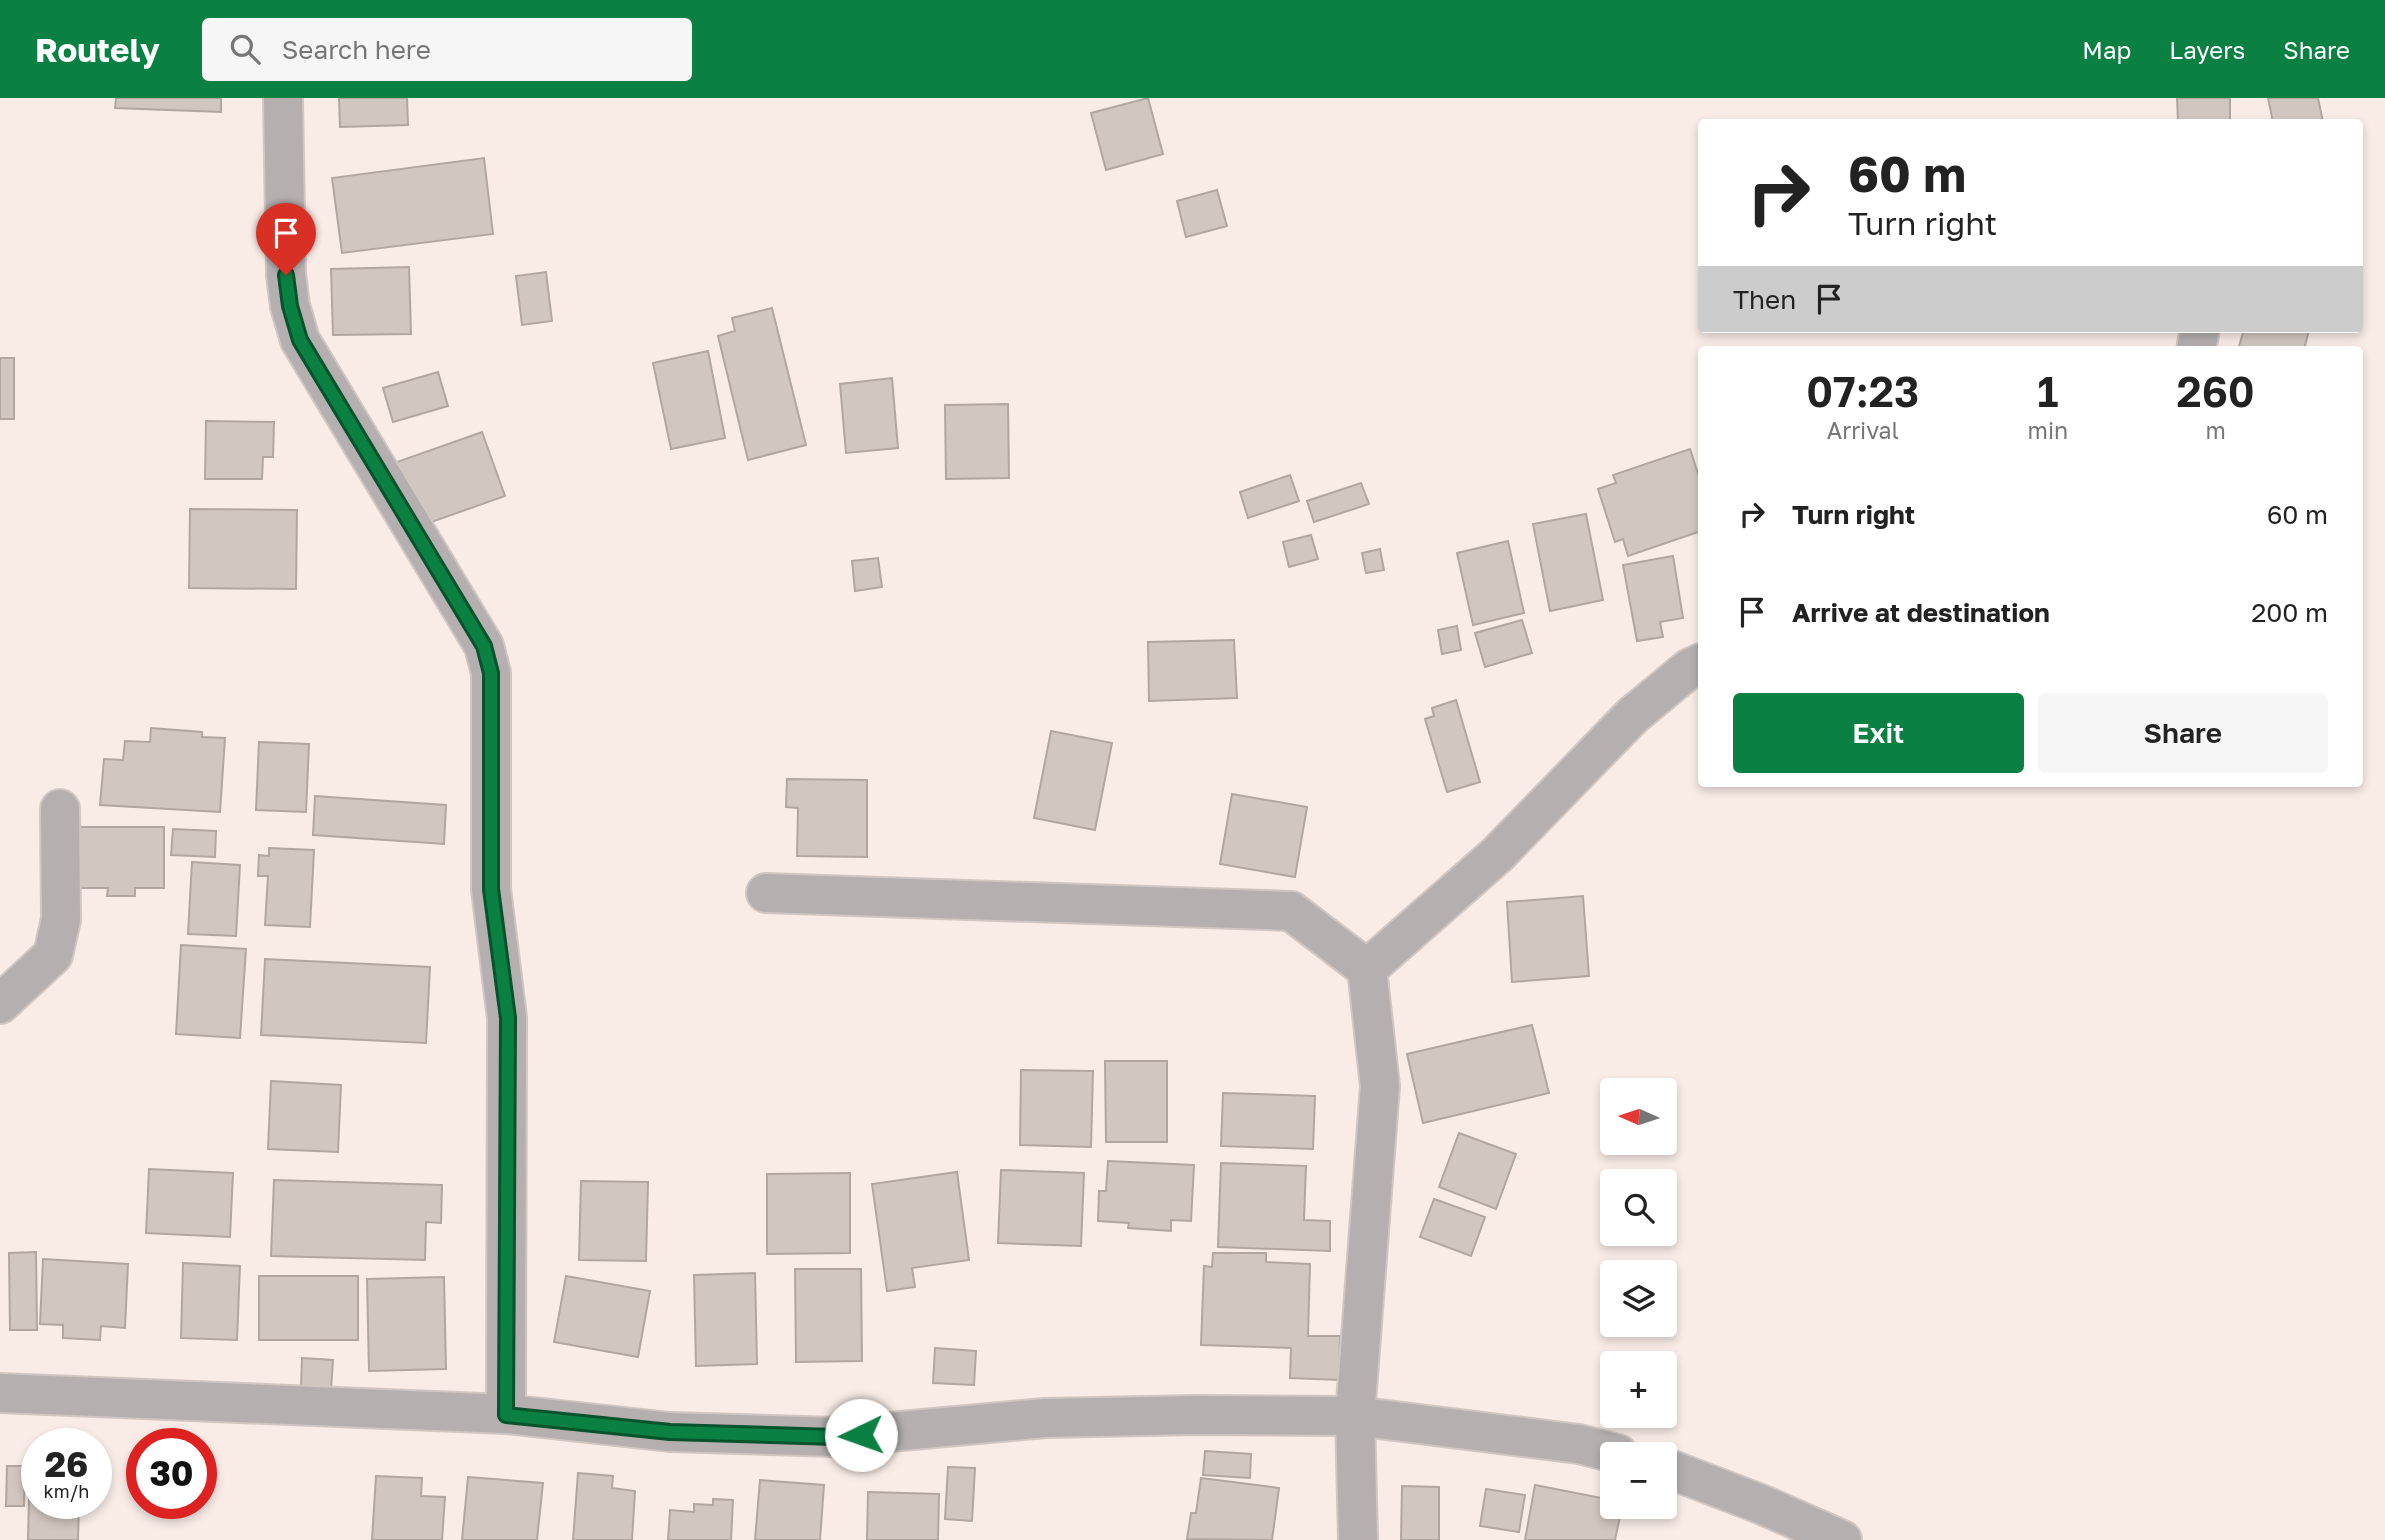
<!DOCTYPE html>
<meta charset="utf-8">
<style>
:root{--surface:#fff;--page:#f6f6f6;--text:#222;--muted:#767676;--accent:#0b8043}
body{margin:0;font-family:"Golos Text",sans-serif;background:var(--page);color:var(--text);height:100vh;display:flex;flex-direction:column;font-size:26px;white-space:nowrap}
*{box-sizing:border-box;margin:0}
p{font-size:23px;color:var(--muted)}
.icon{flex:none;width:38px;height:38px;fill:none;stroke:currentColor;stroke-width:2;stroke-linecap:round;stroke-linejoin:round}
.map{position:relative;flex:1;overflow:hidden}
.side{position:absolute;left:1698px;top:248px;width:665px;height:441px;display:flex;flex-direction:column;background:var(--surface);border-radius:7px;box-shadow:0 4px 10px #0003}
.side>*{flex:none}
.guide{position:absolute;left:1698px;top:21px;width:665px;height:214px;border-radius:7px;box-shadow:0 4px 10px #0003;background:#fff;color:var(--text);overflow:hidden}
.needle{width:46px;rotate:273deg}
.buttons{position:absolute;left:1600px;top:980px;display:grid;gap:14px}
.buttons a{display:grid;place-items:center;width:77px;height:77px;border-radius:7px;background:var(--surface);box-shadow:0 4px 10px #0003;font-size:35px}
.speed{position:absolute;left:21px;top:1330px;display:flex;gap:14px;font-size:35px;font-weight:700;text-align:center}
.speed>*{display:grid;place-content:center;width:91px;height:91px;border-radius:50%;background:var(--surface);box-shadow:0 4px 10px #0003;line-height:1}
.speed small{font-size:18px;font-weight:400}
.speed .limit{border:10px solid #d22;background:#fff;color:#111}
.pin{position:absolute;display:grid;place-items:center;width:60px;height:60px;color:#fff;margin:-72px -30px;border-radius:50% 50% 50% 0;rotate:-45deg;box-shadow:0 0 7px #0007}
.pin .icon{rotate:45deg}
.me{position:absolute;width:77px;margin:-38px;rotate:267deg;stroke-linejoin:round;filter:drop-shadow(0 0 5px #0008)}
.turn{display:flex;align-items:center;gap:24px;height:147px;padding:0 35px;font-size:32px}
.turn .icon{width:91px;height:91px;stroke-width:2.5}
.turn b{display:block;font-size:49px;line-height:60px}
.then{display:flex;align-items:center;height:66px;padding:0 35px;background:#0003;gap:14px;font-size:26px}
.eta{display:flex;justify-content:space-evenly;align-items:center;height:119px;text-align:center}
.eta b{font-size:42px;font-weight:600;line-height:49px}
.button{display:flex;gap:14px;margin-top:auto;padding:14px 35px}
.button a{flex:1;height:80px;border-radius:7px;background:var(--accent);color:#fff;font-size:28px;font-weight:600;line-height:80px;text-align:center}
.button a+a{background:var(--page);color:var(--text)}
ul{padding:0;list-style:none}
li{display:flex;align-items:center;gap:21px;height:98px;padding:0 35px}
li div{flex:1}
li b{display:block;font-size:26px}
li em{font-style:normal}
header{display:flex;align-items:center;gap:42px;box-sizing:border-box;height:98px;padding:0 35px;background:var(--accent);color:#fff}
header strong{font-size:33px}
nav{display:flex;gap:38px;margin-inline-start:auto;font-size:24px}
.search{width:490px;height:63px;background:var(--page);display:flex;align-items:center;gap:18px;box-sizing:border-box;padding:0 24px;border-radius:7px;color:var(--muted);font-size:26px}
.map>svg:first-child{display:block}
.building{fill:#d2c7c0;stroke:#b1a79f;stroke-width:2}
.lines{fill:none;stroke-linecap:round;stroke-linejoin:round}
.minor-casing{stroke:#d2c6c2;stroke-width:42}
.minor{stroke:#b5afaf;stroke-width:38}
.route-casing{stroke:#07532c;stroke-width:18}
.route{stroke:#0b8043;stroke-width:12}
</style>
<header>
<strong>Routely</strong>
<div class="search"><svg class="icon" aria-label="search" viewBox="0 0 24 24"><circle cx="10" cy="10" r="6"/><path d="M15 15l6 6"/></svg>Search here</div>
<nav><a>Map</a><a>Layers</a><a>Share</a></nav>
</header>
<div class="map">
<svg width="2385" height="1442" viewBox="0 0 2385 1442">
<rect width="100%" height="100%" fill="#f9ece7"/>
<g class="building">
<polygon points="116,0 221,0 221,14 115,10"/>
<polygon points="339,0 407,0 408,27 340,29"/>
<polygon points="1148,0 1163,56 1106,72 1091,15"/>
<polygon points="2177,0 2230,0 2230,24 2178,24"/>
<polygon points="2268,0 2318,0 2323,24 2273,24"/>
<polygon points="484,60 493,136 342,155 332,80"/>
<polygon points="1217,92 1227,128 1186,139 1177,103"/>
<polygon points="409,169 411,236 333,237 331,171"/>
<polygon points="546,174 552,223 522,227 516,178"/>
<polygon points="772,210 806,347 748,362 718,238 735,233 732,220"/>
<polygon points="2244,231 2304,231 2309,232 2304,252 2238,252"/>
<polygon points="708,253 725,340 671,351 653,265"/>
<rect x="0" y="260" width="14" height="61"/>
<polygon points="438,274 448,308 393,324 383,290"/>
<polygon points="892,280 898,350 846,355 840,286"/>
<polygon points="1008,306 1009,380 946,381 945,307"/>
<polygon points="206,323 274,324 273,359 263,359 262,381 205,381"/>
<polygon points="482,334 505,398 420,428 397,364"/>
<polygon points="1690,351 1701,385 1701,433 1628,458 1623,441 1615,444 1598,391 1616,385 1613,377"/>
<polygon points="1290,377 1299,403 1248,420 1240,394"/>
<polygon points="1361,385 1369,406 1314,424 1307,403"/>
<polygon points="190,411 297,412 296,491 189,490"/>
<polygon points="1586,416 1603,502 1550,513 1533,426"/>
<polygon points="1311,437 1318,461 1289,469 1283,444"/>
<polygon points="1508,443 1524,515 1473,527 1457,455"/>
<polygon points="1380,451 1384,472 1366,475 1362,455"/>
<polygon points="1673,458 1683,520 1660,524 1663,539 1637,543 1623,467"/>
<polygon points="878,460 882,489 855,493 852,463"/>
<polygon points="1522,522 1532,555 1485,569 1475,535"/>
<polygon points="1457,528 1461,552 1442,556 1438,532"/>
<polygon points="1234,542 1237,600 1149,603 1148,544"/>
<polygon points="1456,602 1480,684 1447,694 1425,621 1434,618 1432,610"/>
<polygon points="151,630 202,634 202,639 225,640 220,714 100,707 104,661 123,662 125,643 150,644"/>
<polygon points="1051,633 1112,645 1095,732 1034,720"/>
<polygon points="259,644 309,646 306,714 256,712"/>
<polygon points="787,681 867,682 867,759 797,758 798,710 786,709"/>
<polygon points="1232,696 1307,709 1295,779 1220,766"/>
<polygon points="315,698 446,707 444,746 313,737"/>
<polygon points="79,729 164,729 164,790 135,790 135,798 107,798 108,790 79,790"/>
<polygon points="173,731 216,733 215,759 171,757"/>
<polygon points="269,750 314,752 310,829 265,827 268,778 258,778 259,757 269,758"/>
<polygon points="192,764 240,767 236,838 188,836"/>
<polygon points="1583,798 1589,878 1512,884 1507,804"/>
<polygon points="181,847 246,851 240,940 176,936"/>
<polygon points="265,861 430,869 426,945 261,937"/>
<polygon points="1532,927 1549,995 1423,1025 1407,956"/>
<polygon points="1105,963 1167,963 1167,1044 1106,1044"/>
<polygon points="1021,972 1093,973 1091,1049 1020,1047"/>
<polygon points="271,983 341,987 338,1054 268,1051"/>
<polygon points="1223,995 1315,998 1313,1051 1221,1048"/>
<polygon points="1459,1035 1516,1056 1496,1111 1439,1089"/>
<polygon points="1108,1063 1194,1067 1191,1123 1171,1122 1171,1133 1128,1130 1129,1125 1098,1123 1099,1093 1106,1093"/>
<polygon points="1221,1065 1306,1068 1304,1122 1330,1123 1330,1153 1218,1149"/>
<polygon points="149,1071 233,1075 230,1139 146,1135"/>
<polygon points="1001,1072 1084,1075 1081,1148 998,1145"/>
<polygon points="957,1074 969,1162 912,1170 915,1189 887,1193 872,1086"/>
<polygon points="850,1075 850,1155 767,1156 767,1076"/>
<polygon points="274,1082 442,1087 441,1125 426,1124 425,1162 271,1158"/>
<polygon points="581,1083 648,1084 646,1163 579,1162"/>
<polygon points="1434,1101 1485,1119 1471,1158 1420,1139"/>
<polygon points="36,1154 37,1232 10,1232 9,1155"/>
<polygon points="1213,1155 1266,1155 1266,1164 1310,1166 1308,1238 1340,1238 1339,1282 1290,1280 1291,1250 1201,1247 1204,1168 1212,1169"/>
<polygon points="43,1161 128,1166 125,1230 101,1228 100,1242 63,1240 63,1227 40,1226"/>
<polygon points="183,1165 240,1168 237,1242 181,1240"/>
<polygon points="795,1171 861,1171 862,1263 796,1264"/>
<polygon points="755,1175 757,1266 696,1268 694,1177"/>
<rect x="259" y="1178" width="99" height="64"/>
<polygon points="566,1178 650,1193 638,1259 554,1244"/>
<polygon points="444,1179 446,1271 369,1273 367,1181"/>
<polygon points="935,1250 976,1253 974,1287 933,1285"/>
<polygon points="302,1260 333,1262 331,1292 301,1290"/>
<polygon points="1205,1353 1251,1356 1250,1380 1203,1377"/>
<polygon points="30,1354 37,1354 37,1405 79,1405 78,1442 28,1442"/>
<polygon points="7,1368 25,1368 24,1408 6,1408"/>
<polygon points="948,1369 975,1370 972,1423 945,1421"/>
<polygon points="578,1375 613,1378 612,1390 635,1393 632,1442 573,1442"/>
<polygon points="376,1378 422,1380 421,1398 445,1399 442,1442 372,1442"/>
<polygon points="468,1379 543,1385 537,1442 462,1442"/>
<polygon points="1201,1380 1279,1390 1272,1442 1187,1441 1191,1415 1196,1415"/>
<polygon points="760,1382 824,1387 820,1442 755,1442"/>
<polygon points="1535,1387 1612,1402 1612,1409 1622,1409 1615,1442 1525,1442"/>
<polygon points="1402,1388 1439,1389 1439,1442 1401,1442"/>
<polygon points="1486,1391 1525,1397 1519,1434 1480,1428"/>
<polygon points="868,1394 939,1396 938,1442 867,1442"/>
<polygon points="713,1401 733,1402 731,1442 668,1442 670,1412 694,1414 694,1406 713,1407"/>
</g>
<g class="lines">
<g class="minor-casing">
<g id="minor">
<polyline points="283,0 286,177 290,208 300,242 484,548 491,575 491,791 507,920 506,1316"/>
<polyline points="2196,252 2200,231"/>
<polyline points="766,795 1291,813 1367,871 1380,988 1355,1318 1358,1442"/>
<polyline points="1367,871 1498,756 1632,618 1690,570 1701,565"/>
<polyline points="0,906 53,857 61,821 60,711"/>
<polyline points="0,1295 506,1316 670,1334 835,1339 1045,1320 1196,1317 1355,1318 1579,1346 1618,1356"/>
<polyline points="1664,1369 1763,1407 1842,1442"/>
</g>
</g>
<use href="#minor" class="minor"/>
</g>
<g class="lines">
<g class="route-casing">
<polyline id="route" points="286,177 290,208 300,242 484,548 491,575 491,791 508,920 506,1317 670,1334 835,1339 861,1337"/>
</g>
<use href="#route" class="route"/>
</g>
</svg>
<div class="buttons">
<a><svg class="needle" viewBox="-14 -14 28 28"><path d="M0-13l5 13h-10z" fill="#e53935"/><path d="M0 13l5-13h-10z" fill="#767676"/></svg></a>
<a><svg class="icon" aria-label="search" viewBox="0 0 24 24"><circle cx="10" cy="10" r="6"/><path d="M15 15l6 6"/></svg></a>
<a><svg class="icon" aria-label="layers" viewBox="0 0 24 24"><path d="M12 4l9 5-9 5-9-5zM3 14l9 5 9-5"/></svg></a>
<a>+</a>
<a>−</a>
</div>
<div class="speed"><div>26<small>km/h</small></div><div class="limit">30</div></div>
<div class="pin" style="left:286px;top:177px;background:#d93025"><svg class="icon" aria-label="arrive" viewBox="0 0 24 24"><path d="M6 21V4h12l-3 4 3 4H6"/></svg></div>
<svg class="me" style="left:861px;top:1337px" viewBox="-20 -20 40 40"><circle r="19" fill="#fff"/><path d="M0-13L10 11 0 6-10 11z" fill="#0b8043"/></svg>
<div class="guide">
<div class="turn"><svg class="icon" aria-label="right" viewBox="0 0 24 24"><path d="M7 20v-9h11M14 6l5 5-5 5"/></svg><div><b>60 m</b>Turn right</div></div>
<div class="then">Then<svg class="icon" aria-label="arrive" viewBox="0 0 24 24"><path d="M6 21V4h12l-3 4 3 4H6"/></svg></div>
</div>
<section class="side">
<div class="eta">
<div><b>07:23</b><p>Arrival</p></div>
<div><b>1</b><p>min</p></div>
<div><b>260</b><p>m</p></div>
</div>
<ul>
<li><svg class="icon" aria-label="right" viewBox="0 0 24 24"><path d="M7 20v-9h11M14 6l5 5-5 5"/></svg><div><b>Turn right</b></div><em>60 m</em></li>
<li><svg class="icon" aria-label="arrive" viewBox="0 0 24 24"><path d="M6 21V4h12l-3 4 3 4H6"/></svg><div><b>Arrive at destination</b></div><em>200 m</em></li>
</ul>
<div class="button"><a>Exit</a><a>Share</a></div>
</section>
</div>
